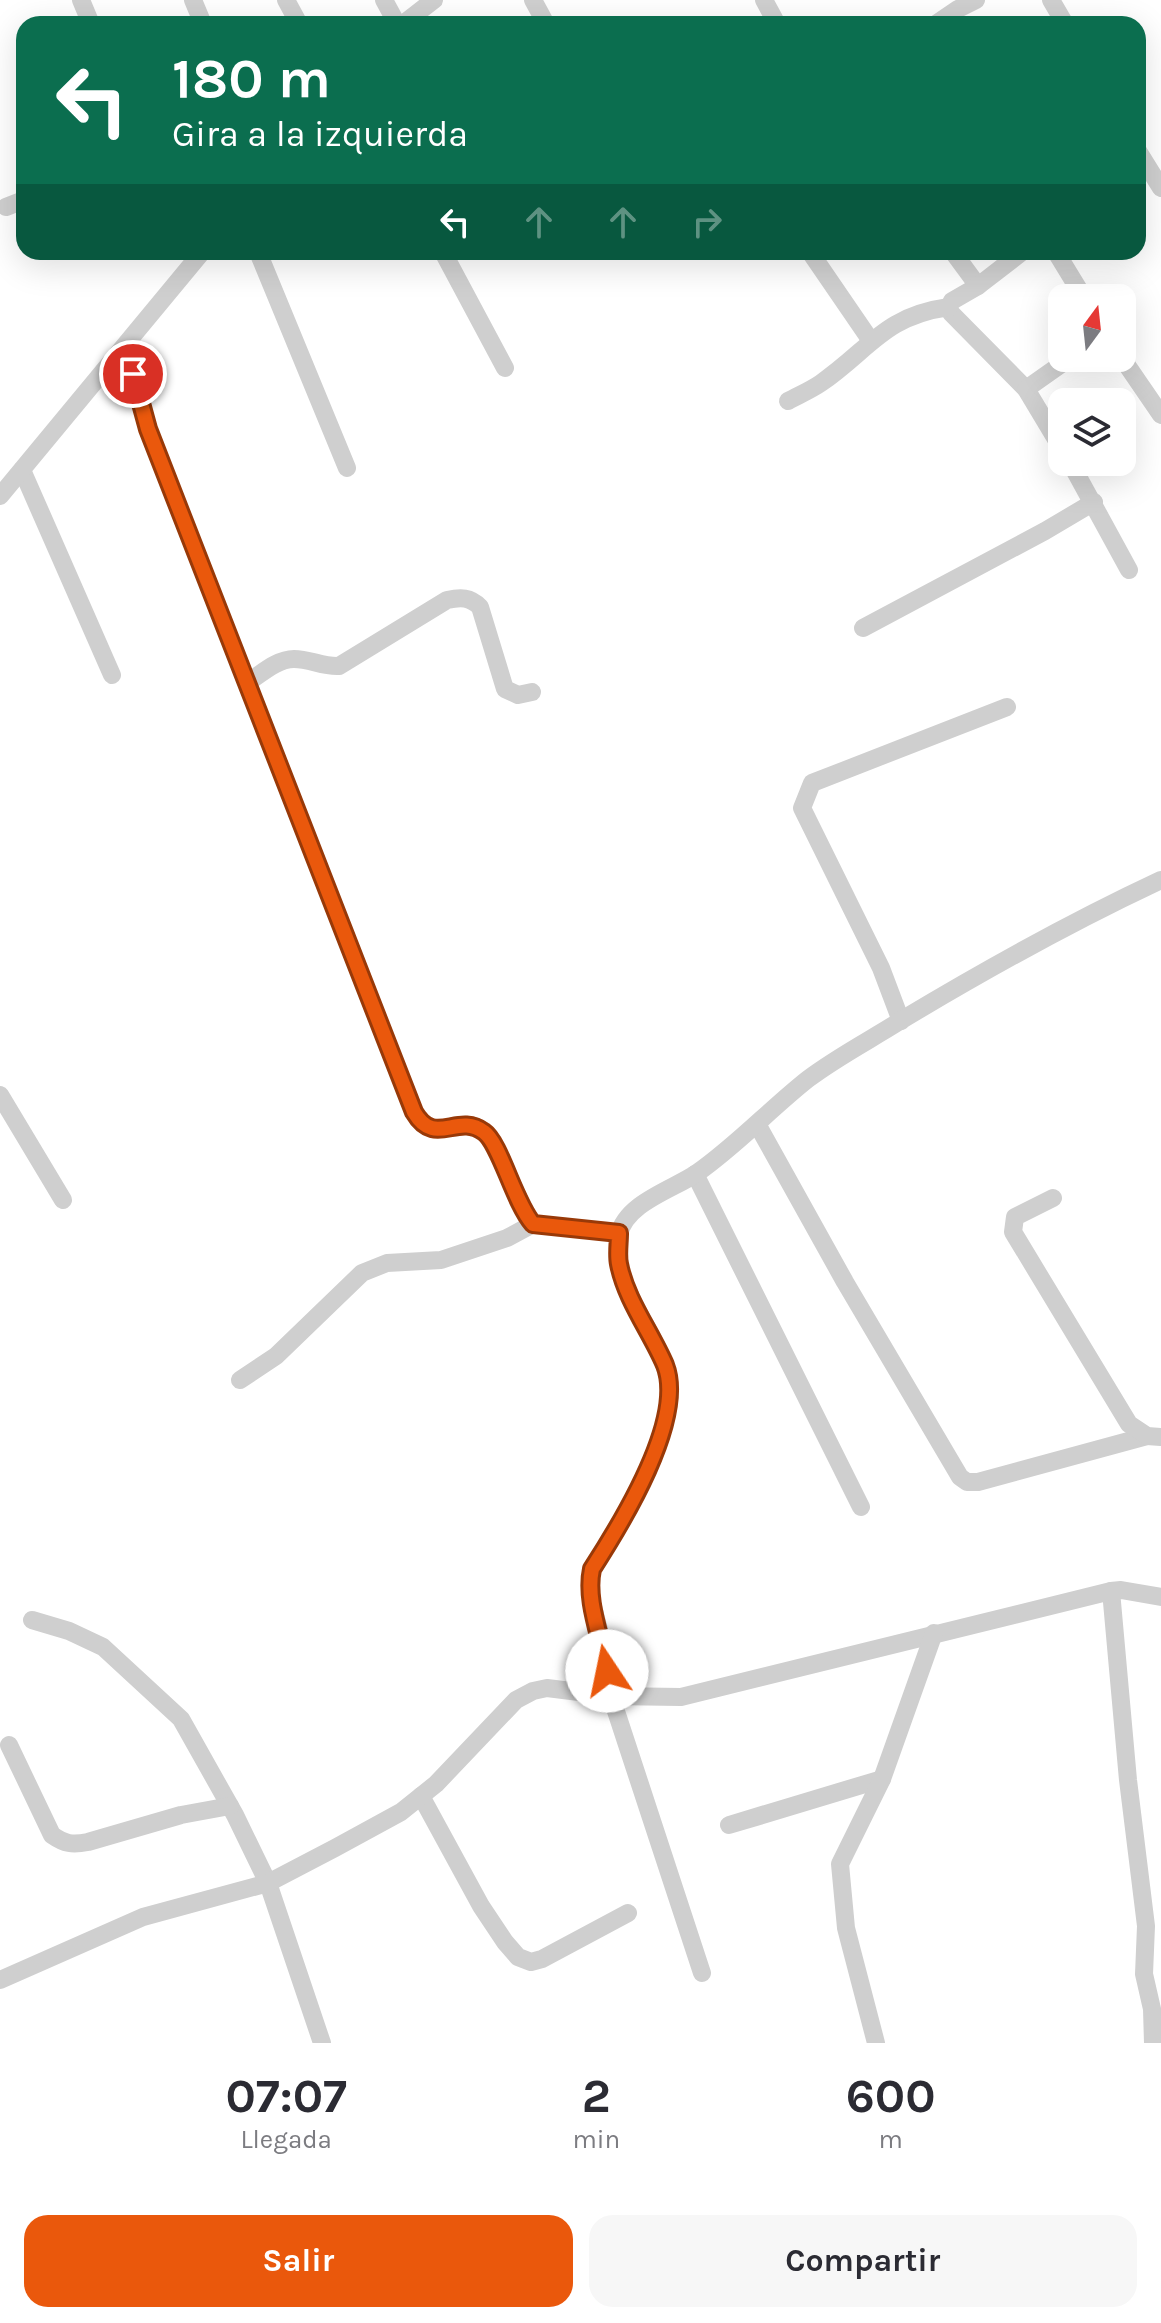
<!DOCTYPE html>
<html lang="es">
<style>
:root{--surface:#fff;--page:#f7f7f7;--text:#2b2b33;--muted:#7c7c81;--accent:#ea580c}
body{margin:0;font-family:Karla,sans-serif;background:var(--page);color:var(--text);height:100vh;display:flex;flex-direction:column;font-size:30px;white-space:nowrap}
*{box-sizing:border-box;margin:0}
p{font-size:26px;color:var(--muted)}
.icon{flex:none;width:44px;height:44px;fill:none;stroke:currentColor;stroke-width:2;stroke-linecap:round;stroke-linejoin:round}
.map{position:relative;height:2043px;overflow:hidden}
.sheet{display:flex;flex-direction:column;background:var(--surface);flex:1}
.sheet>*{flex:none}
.guide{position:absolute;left:16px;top:16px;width:1130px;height:244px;border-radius:24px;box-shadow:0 8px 32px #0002;background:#0b6e4f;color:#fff;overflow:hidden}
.needle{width:52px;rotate:15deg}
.controls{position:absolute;left:1048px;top:284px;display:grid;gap:16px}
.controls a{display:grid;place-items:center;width:88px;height:88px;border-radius:16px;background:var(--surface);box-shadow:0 8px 32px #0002;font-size:40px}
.pin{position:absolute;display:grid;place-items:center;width:68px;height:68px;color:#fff;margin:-34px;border:4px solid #fff;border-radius:50%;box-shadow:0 2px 8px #0007}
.me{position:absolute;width:88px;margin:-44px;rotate:349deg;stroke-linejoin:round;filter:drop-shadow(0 0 6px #0008)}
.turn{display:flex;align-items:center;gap:28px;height:168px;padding:0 24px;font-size:36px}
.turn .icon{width:104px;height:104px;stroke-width:2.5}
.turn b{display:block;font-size:56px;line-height:68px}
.lanes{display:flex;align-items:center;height:76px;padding:0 24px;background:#0003;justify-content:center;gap:40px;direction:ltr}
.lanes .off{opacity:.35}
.eta{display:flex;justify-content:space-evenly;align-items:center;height:136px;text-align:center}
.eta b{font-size:48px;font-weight:700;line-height:56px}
.button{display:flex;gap:16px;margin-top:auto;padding:16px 24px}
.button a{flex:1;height:92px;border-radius:24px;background:var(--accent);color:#fff;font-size:32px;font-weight:700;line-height:92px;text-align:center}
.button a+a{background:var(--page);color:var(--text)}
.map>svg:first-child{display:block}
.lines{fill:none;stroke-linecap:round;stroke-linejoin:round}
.minor{stroke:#cfcfcf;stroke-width:18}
.route-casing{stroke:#983908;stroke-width:20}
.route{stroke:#ea580c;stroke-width:14}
</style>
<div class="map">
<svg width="1161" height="2043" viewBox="0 0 1161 2043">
<rect width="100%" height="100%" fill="#fff"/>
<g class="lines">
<g class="minor">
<polyline points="81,0 91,24"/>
<polyline points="193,0 203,24"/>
<polyline points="286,0 299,24"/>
<polyline points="384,0 397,24"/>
<polyline points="533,0 546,24"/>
<polyline points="764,0 777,24"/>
<polyline points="1051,0 1065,24"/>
<polyline points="403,24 434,0"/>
<polyline points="936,24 958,9 976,0"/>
<polyline points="1138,151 1161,188"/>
<polyline points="6,207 24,200"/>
<polyline points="258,252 347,468"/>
<polyline points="443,252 505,368"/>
<polyline points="810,252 871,341"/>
<polyline points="953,252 978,286"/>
<polyline points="1022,252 978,286 952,301 949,307 951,313 1026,389 1062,449"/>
<polyline points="1056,252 1084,298"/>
<path d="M125,346L148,429L414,1112C434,1147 452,1115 479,1128C499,1137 515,1202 533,1224"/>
<polyline points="1122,358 1161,415"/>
<polyline points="1026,389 1070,358"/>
<path d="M788,401C799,395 811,390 821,383C870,349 884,316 949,307"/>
<polyline points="1070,462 1129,570"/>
<polyline points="22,470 112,675"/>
<polyline points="0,496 202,252"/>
<polyline points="863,628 1045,531 1094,502"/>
<path d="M247,683C261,674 277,659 294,659C310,659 323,667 339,666L447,600C461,597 470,597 480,607L505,689L518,695L532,692"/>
<polyline points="901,1021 881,968 802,808 812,783 1007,707"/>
<polyline points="0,1095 63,1200"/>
<polyline points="757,1124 845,1282 960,1477 967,1482 978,1482 1147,1436"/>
<polyline points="695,1174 861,1507"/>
<polyline points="1053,1198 1015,1217 1013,1232 1129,1424 1147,1436 1161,1437"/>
<polyline points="240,1380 276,1356 362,1273 387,1263 441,1260 507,1238 533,1224 619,1233"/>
<polyline points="1111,1591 1128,1780 1146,1926 1144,1974 1152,2009 1153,2043"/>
<polyline points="32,1620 69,1631 103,1647 181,1719 235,1815 268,1883 322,2043"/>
<path d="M9,1745L52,1835C65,1844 72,1845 88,1842L181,1815L230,1806"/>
<polyline points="421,1796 481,1906 505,1942 518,1957 531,1962 542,1959 628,1913"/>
<polyline points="729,1825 882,1779"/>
<path d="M702,1973L611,1696L603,1645L591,1599L590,1579L592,1569C620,1525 683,1423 666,1370C653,1325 610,1284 619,1235C625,1203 674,1189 697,1173C737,1145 770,1109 808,1079C837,1057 870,1040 900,1021C985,970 1071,922 1161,880"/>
<polyline points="0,1980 143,1917 268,1883 335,1848 401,1812 436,1784 516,1700 533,1691 547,1688 611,1696 681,1697 1111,1591 1121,1590 1161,1597"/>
<polyline points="876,2043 846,1928 840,1864 882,1779 934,1633"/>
</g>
</g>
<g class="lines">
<g class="route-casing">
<path id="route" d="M133,374L148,429L414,1112C435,1148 457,1112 484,1132C500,1143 514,1202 533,1224L619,1233C619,1243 617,1255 619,1264C626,1300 651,1332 665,1365C686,1419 621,1524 592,1569C585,1601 602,1639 607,1671"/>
</g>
<use href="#route" class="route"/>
</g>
</svg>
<div class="controls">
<a><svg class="needle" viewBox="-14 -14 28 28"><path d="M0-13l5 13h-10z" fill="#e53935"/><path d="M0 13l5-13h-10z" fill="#7c7c81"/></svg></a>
<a><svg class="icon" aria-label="layers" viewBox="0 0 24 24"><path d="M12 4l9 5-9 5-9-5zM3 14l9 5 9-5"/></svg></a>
</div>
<div class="pin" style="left:133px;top:374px;background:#d93025"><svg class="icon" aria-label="arrive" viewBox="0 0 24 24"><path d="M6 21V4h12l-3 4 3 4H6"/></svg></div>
<svg class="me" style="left:607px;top:1671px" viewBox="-20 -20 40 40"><circle r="19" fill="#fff"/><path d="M0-13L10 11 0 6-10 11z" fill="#ea580c"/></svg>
<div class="guide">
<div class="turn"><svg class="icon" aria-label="left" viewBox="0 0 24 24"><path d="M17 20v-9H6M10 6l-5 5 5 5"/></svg><div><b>180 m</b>Gira a la izquierda</div></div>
<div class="lanes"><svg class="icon" aria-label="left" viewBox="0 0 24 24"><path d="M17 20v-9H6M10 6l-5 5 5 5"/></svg><svg class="icon off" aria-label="ahead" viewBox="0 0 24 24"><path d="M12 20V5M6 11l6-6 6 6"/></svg><svg class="icon off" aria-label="ahead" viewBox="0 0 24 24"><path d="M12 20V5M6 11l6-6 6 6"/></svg><svg class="icon off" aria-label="right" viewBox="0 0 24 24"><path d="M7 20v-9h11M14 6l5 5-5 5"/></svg></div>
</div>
</div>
<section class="sheet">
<div class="eta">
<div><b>07:07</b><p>Llegada</p></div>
<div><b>2</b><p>min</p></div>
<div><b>600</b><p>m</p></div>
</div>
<div class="button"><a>Salir</a><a>Compartir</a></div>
</section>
